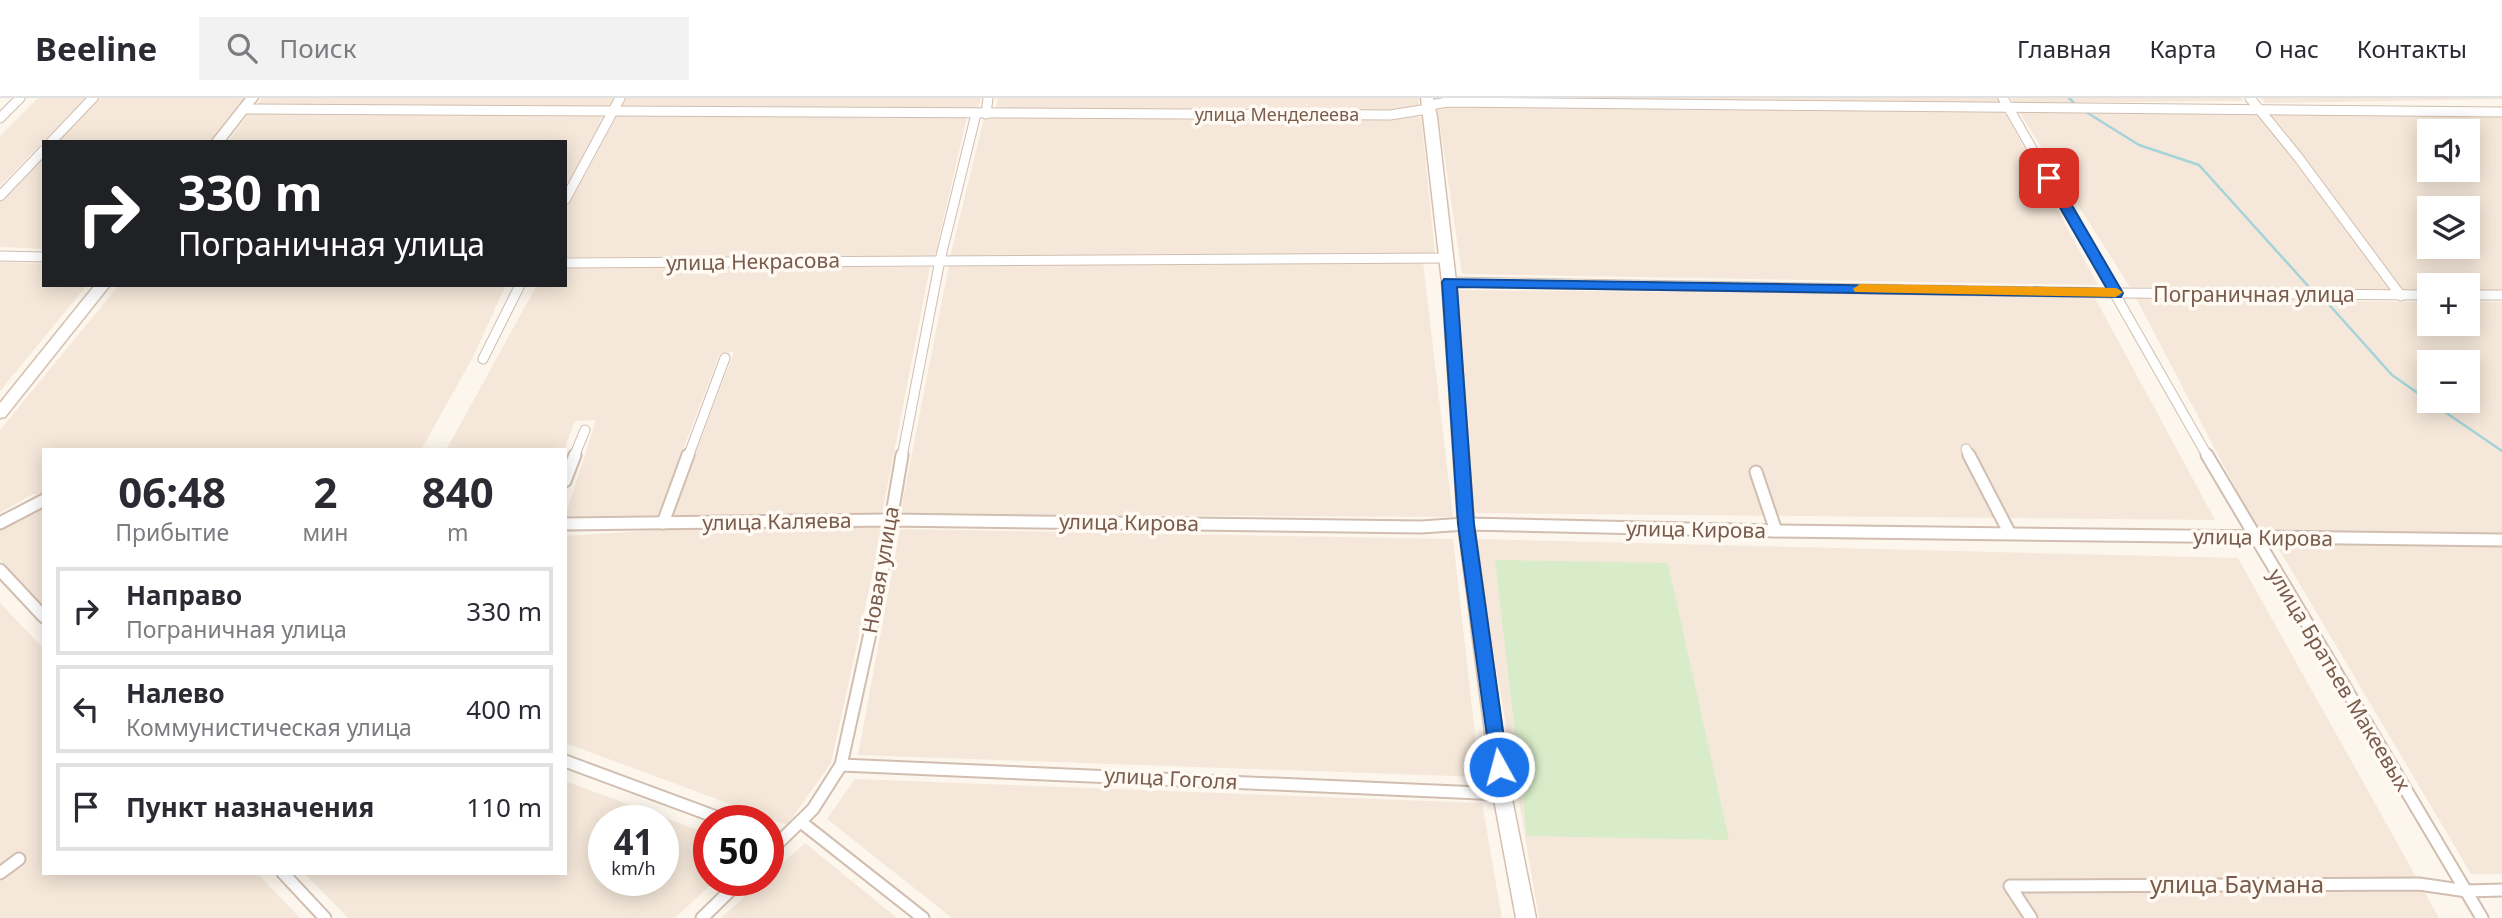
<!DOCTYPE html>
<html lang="ru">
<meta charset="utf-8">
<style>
:root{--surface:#fff;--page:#f2f2f3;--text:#2b2b33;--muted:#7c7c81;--line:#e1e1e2}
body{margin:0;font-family:"Noto Sans",sans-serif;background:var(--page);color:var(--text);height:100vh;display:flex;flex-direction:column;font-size:26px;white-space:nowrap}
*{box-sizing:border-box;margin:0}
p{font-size:23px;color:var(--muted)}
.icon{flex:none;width:38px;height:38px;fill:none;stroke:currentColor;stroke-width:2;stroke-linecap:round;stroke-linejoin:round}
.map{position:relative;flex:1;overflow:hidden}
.side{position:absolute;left:42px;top:350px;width:525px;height:427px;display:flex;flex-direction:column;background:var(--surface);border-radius:0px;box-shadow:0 4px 18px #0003}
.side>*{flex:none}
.banner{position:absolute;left:42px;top:42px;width:525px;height:147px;border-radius:0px;box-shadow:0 4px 18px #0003;background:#202124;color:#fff;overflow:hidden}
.controls{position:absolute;left:2417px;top:21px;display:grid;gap:14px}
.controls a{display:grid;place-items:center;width:63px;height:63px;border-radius:0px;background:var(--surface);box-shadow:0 4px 18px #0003;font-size:35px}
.speed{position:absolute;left:588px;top:707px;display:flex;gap:14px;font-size:35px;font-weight:700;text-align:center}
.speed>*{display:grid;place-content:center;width:91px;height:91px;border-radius:50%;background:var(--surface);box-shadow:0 4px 18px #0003;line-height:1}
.speed small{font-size:18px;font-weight:400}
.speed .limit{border:10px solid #d22;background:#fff;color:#111}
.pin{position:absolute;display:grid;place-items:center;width:60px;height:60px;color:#fff;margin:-30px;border-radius:14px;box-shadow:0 4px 10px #0006}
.me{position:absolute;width:77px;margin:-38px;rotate:353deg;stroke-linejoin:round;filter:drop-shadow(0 0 5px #0008)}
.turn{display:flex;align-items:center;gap:24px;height:147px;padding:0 21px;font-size:32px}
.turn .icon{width:91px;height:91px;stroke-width:2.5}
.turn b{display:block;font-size:49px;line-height:60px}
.eta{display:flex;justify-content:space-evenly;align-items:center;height:119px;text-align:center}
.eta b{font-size:42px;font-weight:700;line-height:49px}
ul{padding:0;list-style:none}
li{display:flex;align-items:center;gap:21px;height:88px;margin:0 14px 10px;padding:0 7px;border:4px solid var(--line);border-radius:0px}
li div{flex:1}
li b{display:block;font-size:26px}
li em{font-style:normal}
header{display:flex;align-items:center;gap:42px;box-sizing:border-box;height:98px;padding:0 35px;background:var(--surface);border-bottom:2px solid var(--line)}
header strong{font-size:33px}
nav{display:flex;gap:38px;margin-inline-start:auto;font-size:24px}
.search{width:490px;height:63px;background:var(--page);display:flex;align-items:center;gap:18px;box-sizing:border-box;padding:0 24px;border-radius:0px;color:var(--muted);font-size:26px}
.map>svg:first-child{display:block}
.residential{fill:#f5e8da;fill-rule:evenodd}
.green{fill:#d8ecc9}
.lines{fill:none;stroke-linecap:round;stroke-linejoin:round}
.stream{stroke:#a5d3da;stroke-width:2.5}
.street-far1-casing{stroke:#d1beb0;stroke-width:11}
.street-casing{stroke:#d1beb0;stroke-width:15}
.secondary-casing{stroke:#d6c0b0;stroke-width:3}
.street-far1{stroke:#fff;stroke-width:9}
.street{stroke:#fff;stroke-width:11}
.secondary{fill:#fff;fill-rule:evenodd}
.route{fill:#1a73e8;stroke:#114b97;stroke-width:2}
.slow{fill:#f59e0b}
.labels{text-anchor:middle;stroke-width:7;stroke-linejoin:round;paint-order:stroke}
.far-street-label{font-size:18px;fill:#7a5c4d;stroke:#fffaf3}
.street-label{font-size:21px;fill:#7a5c4d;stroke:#fffaf3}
.near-street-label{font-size:24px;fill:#7a5c4d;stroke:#fffaf3}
</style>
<header>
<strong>Beeline</strong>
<div class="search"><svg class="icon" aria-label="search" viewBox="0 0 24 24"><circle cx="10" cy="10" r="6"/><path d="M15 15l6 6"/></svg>Поиск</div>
<nav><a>Главная</a><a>Карта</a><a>О нас</a><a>Контакты</a></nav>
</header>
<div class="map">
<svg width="2502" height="820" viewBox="0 0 2502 820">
<rect width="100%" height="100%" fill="#fdf6ec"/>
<g class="residential">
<polygon points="38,0 86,0 0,88 0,38"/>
<polygon points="98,0 245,0 209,44 57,44"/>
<polygon points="262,0 981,0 978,10 257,7"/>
<polygon points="998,0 1418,0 1419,8 1393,13 996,11"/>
<polygon points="1433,0 1997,0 2000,6"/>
<polygon points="2011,0 2241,0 2244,3 2014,5"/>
<polygon points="2261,0 2502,0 2502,1 2265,5"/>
<polygon points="1437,8 2004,13 2098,187 1462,176"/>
<path d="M2019,14L2502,19V194H2468V187H2429V194L2389,195L2130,189ZM2429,33H2468V72H2429ZM2429,110H2468V149H2429Z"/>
<polygon points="249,15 967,19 935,158 565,159 565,44 228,44"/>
<polygon points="1421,19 1435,155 950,159 984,20"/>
<polygon points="44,58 44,151 0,149 0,104"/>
<polygon points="0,164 44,166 44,187 87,187 0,293"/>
<polygon points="1423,164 1453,419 900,416 949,167"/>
<polygon points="565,169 930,169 882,416 672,417 734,254 720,255 658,417 565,419 596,322 575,323 564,352 446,352 537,187 565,187"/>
<polygon points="119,187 506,187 472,261 421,352 44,352 44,396 33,396 0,415 0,332"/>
<polygon points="1458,192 2094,198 2215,422 1475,415"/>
<path d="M2136,200L2429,204V226H2468V204H2502V435L2258,433ZM2429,264H2468V303H2429Z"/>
<polygon points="44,409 44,507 0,462 0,433"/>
<polygon points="883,428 831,665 787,727 565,645 565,438 661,432"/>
<polygon points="900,431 1453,441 1480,679 858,657"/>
<polygon points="1474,441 2238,460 2439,820 1539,820"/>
<polygon points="2276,446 2502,449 2502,776 2471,776"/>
<polygon points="0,505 44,551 44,775 257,775 300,820 0,820"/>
<polygon points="855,681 1482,705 1502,820 952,820 827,721"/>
<path d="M565,683L709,736V782H716L675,820H348L304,775H565ZM604,723H663V782H604Z"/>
<polygon points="805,745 897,820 721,820 764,782 768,782 768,778"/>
</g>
<polygon class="green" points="1495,462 1668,465 1729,742 1527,738"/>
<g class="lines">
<g class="stream">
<polyline points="2069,0 2074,5"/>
<polyline points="2086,14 2139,47 2199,67 2309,189"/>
<polyline points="2324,201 2392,277 2429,303"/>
<polyline points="2429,303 2502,353"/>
</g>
<g class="street-far1-casing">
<g id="street-far1">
<polyline points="2003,0 2208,359"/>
<polyline points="2250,0 2298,59 2401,198"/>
<polyline points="243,11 1390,17 1428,11 1431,7 1447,4 2502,14"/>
<polyline points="986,16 988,0"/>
<polyline points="0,20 20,0"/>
<polyline points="51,44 93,0"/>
<polyline points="0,98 44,52"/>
<polyline points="565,102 620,0"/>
<polyline points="0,158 44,159"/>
<polyline points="565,165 1447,160"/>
<polyline points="1449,184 2116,195 2429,197"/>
<polyline points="2468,197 2502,197"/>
<polyline points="483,261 520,187"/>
<polyline points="1966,351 1970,359"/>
<polyline points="574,359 585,332"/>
<polyline points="688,359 725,260"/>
<polyline points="902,359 940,162 976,16"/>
</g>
</g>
<g class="street-casing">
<g id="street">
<polyline points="1969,357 2009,434"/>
<polyline points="2207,357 2482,820"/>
<polyline points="1756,374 1776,433"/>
<polyline points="565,383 575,357"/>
<polyline points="0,425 44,402"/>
<polyline points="663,425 688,357"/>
<polyline points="565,426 890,422 1421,429 1466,426 1776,433 2502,442"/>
<polyline points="0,472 44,519"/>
<polyline points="565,663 727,723"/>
<polyline points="841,667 1502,696"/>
<polyline points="801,724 923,820"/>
<polyline points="768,755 813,711 841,667 878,499 902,357"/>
<polyline points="0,775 19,761"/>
<polyline points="283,775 325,820"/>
<polyline points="702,820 741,782"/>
<polyline points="2031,820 2010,788 2419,786 2467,793 2502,792"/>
</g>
</g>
<g class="secondary-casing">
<g id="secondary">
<polygon points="246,0 258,0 224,44 211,44"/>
<polygon points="1421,0 1433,0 1437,19 1456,184 1474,426 1511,696 1536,820 1516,820 1493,696 1458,426 1442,184"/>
<polygon points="95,187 110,187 5,319 0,320 0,305"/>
</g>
</g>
<use href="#street-far1" class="street-far1"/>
<use href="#street" class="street"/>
<use href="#secondary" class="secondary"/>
</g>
<polygon class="route" points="2049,76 2056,80 2123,195 2121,199 1457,189 1474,426 1508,669 1505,675 1499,677 1492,675 1458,426 1442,184 1444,181 2107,191 2043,80"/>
<polygon class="slow" points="1860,186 2116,190 2123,194 2116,199 1855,194 1853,191"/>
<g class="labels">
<g class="far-street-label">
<text x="1277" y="23">улица Менделеева</text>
</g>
<g class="street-label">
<text transform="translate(753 164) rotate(-1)" y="7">улица Некрасова</text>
<text x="2254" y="204">Пограничная улица</text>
<text transform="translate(777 424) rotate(-1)" y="7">улица Каляева</text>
<text transform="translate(1129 425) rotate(1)" y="7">улица Кирова</text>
<text transform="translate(1696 432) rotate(1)" y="7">улица Кирова</text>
<text transform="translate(2263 440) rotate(1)" y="7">улица Кирова</text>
<text transform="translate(881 472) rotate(-80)" y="7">Новая улица</text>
<text transform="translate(2339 582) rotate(59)" y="7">улица Братьев Макеевых</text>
<text transform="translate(1171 681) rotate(3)" y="7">улица Гоголя</text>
</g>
<g class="near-street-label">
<text x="2237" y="795">улица Баумана</text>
</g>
</g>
</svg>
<div class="controls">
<a><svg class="icon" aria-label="sound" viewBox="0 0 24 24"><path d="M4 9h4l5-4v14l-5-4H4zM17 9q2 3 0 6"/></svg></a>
<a><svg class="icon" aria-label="layers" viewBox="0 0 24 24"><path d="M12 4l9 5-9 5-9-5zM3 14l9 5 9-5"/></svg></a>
<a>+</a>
<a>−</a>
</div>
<div class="speed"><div>41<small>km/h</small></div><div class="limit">50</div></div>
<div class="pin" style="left:2049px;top:80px;background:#d93025"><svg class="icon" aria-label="arrive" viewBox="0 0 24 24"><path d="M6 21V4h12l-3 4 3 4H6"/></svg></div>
<svg class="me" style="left:1499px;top:669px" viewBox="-20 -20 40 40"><circle r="17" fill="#1a73e8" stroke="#fff" stroke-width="3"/><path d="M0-11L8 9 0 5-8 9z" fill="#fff"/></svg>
<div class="banner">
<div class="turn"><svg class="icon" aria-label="right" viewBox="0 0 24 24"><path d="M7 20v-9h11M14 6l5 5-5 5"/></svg><div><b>330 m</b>Пограничная улица</div></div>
</div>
<section class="side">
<div class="eta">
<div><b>06:48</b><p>Прибытие</p></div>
<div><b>2</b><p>мин</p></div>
<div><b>840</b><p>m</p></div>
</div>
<ul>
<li><svg class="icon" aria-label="right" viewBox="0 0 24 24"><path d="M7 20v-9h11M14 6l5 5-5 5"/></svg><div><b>Направо</b><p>Пограничная улица</p></div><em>330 m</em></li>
<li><svg class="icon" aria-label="left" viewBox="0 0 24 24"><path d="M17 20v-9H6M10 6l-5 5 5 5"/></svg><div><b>Налево</b><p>Коммунистическая улица</p></div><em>400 m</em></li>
<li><svg class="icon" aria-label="arrive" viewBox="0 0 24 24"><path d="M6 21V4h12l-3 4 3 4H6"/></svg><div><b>Пункт назначения</b></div><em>110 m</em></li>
</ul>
</section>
</div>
